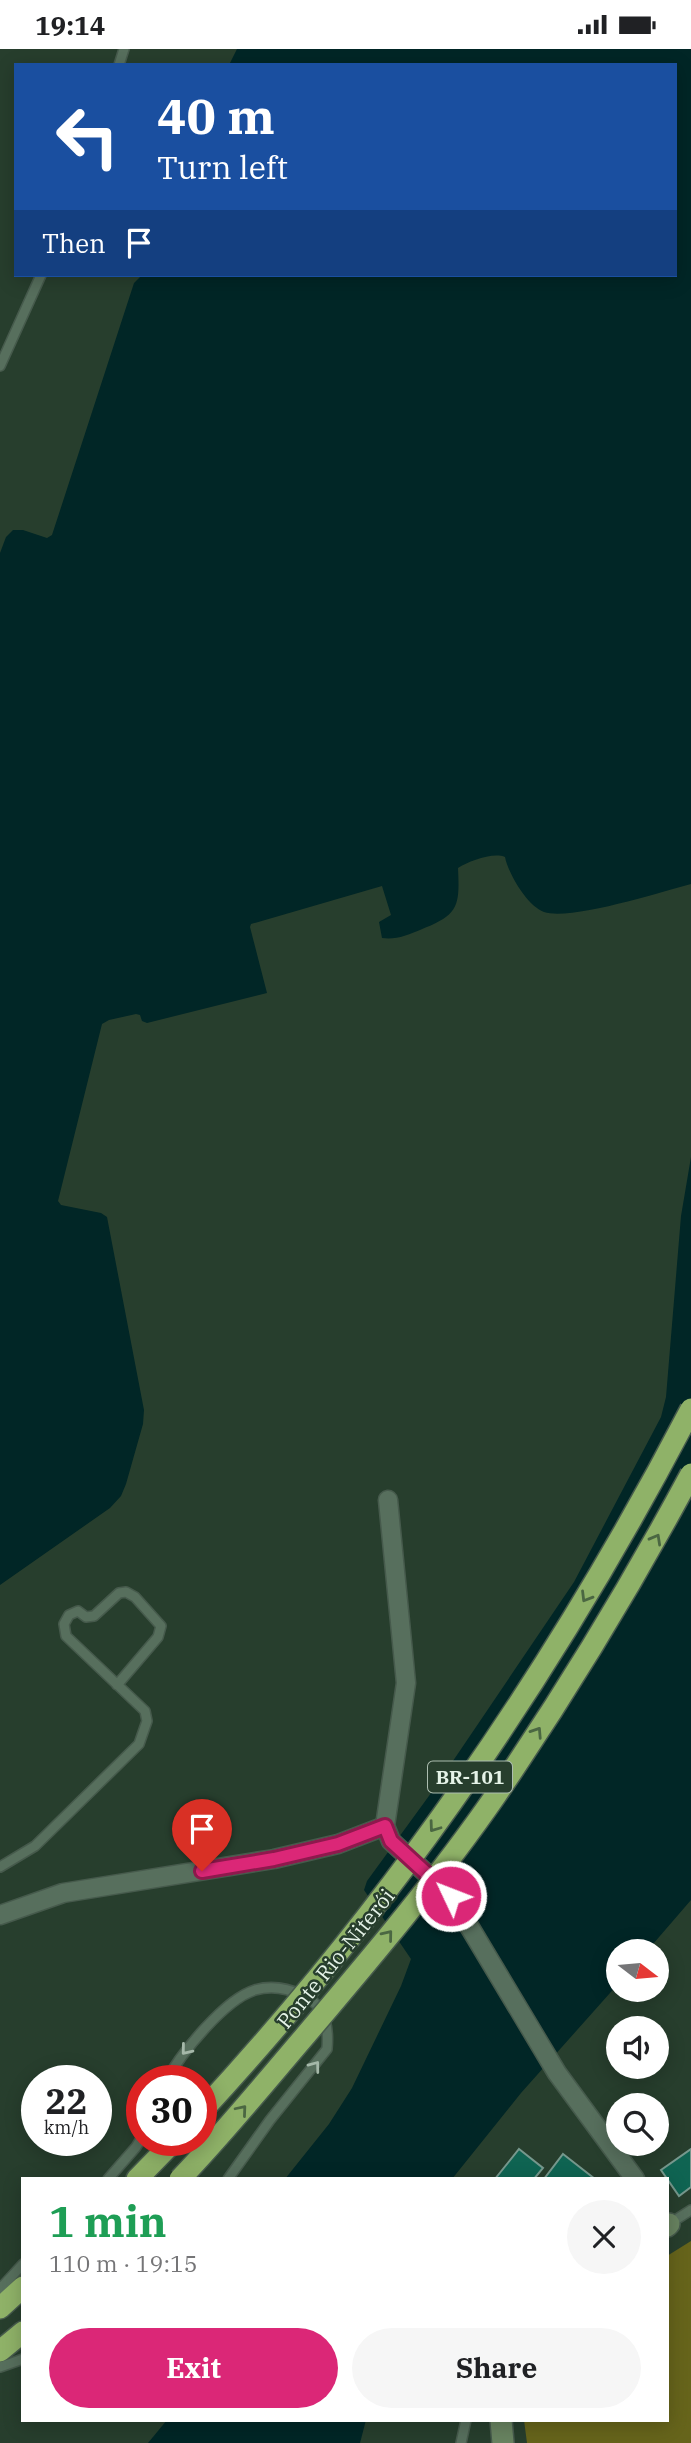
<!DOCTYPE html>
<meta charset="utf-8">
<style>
:root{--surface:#fff;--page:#f6f6f6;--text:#202124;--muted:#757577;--accent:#db2777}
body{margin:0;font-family:"IBM Plex Serif",serif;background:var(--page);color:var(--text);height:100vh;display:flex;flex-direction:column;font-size:26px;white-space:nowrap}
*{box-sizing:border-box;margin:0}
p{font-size:23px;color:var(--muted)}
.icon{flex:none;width:38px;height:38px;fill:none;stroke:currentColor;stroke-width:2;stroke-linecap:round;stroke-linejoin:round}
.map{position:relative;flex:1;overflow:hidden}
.sheet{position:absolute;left:21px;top:2128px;width:648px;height:245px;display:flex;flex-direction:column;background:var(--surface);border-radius:0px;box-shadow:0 4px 18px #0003}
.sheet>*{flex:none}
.top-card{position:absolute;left:14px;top:14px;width:663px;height:214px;border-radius:0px;box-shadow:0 4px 18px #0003;background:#1a4fa0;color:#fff;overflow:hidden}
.needle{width:46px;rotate:106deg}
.fabs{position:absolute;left:606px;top:1890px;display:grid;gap:14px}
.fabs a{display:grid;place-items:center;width:63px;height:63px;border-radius:50%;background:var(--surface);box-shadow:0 4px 18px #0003;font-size:35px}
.speed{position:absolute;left:21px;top:2016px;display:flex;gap:14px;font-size:35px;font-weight:700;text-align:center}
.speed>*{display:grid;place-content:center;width:91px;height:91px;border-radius:50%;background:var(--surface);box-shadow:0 4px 18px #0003;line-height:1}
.speed small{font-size:18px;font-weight:400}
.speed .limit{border:10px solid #d22;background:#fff;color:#111}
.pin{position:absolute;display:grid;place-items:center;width:60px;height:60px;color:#fff;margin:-72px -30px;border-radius:50% 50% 50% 0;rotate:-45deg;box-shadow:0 0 7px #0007}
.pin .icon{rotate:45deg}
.me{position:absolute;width:77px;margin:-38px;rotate:313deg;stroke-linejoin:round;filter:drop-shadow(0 0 5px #0008)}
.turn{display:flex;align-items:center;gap:24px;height:147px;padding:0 28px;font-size:32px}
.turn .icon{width:91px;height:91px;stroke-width:2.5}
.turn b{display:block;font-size:49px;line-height:60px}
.then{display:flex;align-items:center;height:66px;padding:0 28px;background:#0003;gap:14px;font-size:26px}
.round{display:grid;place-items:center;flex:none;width:74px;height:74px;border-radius:37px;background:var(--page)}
.head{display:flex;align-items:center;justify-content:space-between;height:119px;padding:0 28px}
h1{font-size:42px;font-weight:700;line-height:52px;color:#1e9e55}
.button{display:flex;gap:14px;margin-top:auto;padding:14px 28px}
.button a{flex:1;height:80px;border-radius:42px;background:var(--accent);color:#fff;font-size:28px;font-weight:700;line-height:80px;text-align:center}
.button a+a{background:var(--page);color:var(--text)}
.status{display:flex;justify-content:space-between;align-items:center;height:49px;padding:0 35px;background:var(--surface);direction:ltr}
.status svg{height:19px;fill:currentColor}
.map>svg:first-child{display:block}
.green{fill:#66641b}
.water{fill:#012626}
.building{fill:#0f6452;stroke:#76988d;stroke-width:2}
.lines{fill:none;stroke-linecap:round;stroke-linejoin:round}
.lane-casing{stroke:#465a4c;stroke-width:12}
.street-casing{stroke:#465a4c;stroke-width:21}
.secondary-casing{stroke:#465a4c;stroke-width:24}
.highway-casing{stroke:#465a4c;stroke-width:24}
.lane{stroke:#576f5d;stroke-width:9}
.street{stroke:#576f5d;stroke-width:18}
.secondary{stroke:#688360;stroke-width:21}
.highway{stroke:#8fb268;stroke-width:21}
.highway-bridge-casing{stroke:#465a4c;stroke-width:24;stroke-linecap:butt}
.highway-bridge{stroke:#8fb268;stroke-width:21}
.oneway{stroke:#4b6742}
.oneway2{stroke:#a5b8a9}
.route-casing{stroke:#8e194d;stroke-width:18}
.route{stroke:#db2777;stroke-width:12}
.labels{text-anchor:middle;stroke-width:5;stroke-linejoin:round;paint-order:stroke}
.shield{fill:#273e2d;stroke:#acbdb0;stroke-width:2}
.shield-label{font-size:19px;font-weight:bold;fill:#e5f3e8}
.street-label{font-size:21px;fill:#e5f3e8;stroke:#273e2d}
</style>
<div class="status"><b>19:14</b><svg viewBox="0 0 49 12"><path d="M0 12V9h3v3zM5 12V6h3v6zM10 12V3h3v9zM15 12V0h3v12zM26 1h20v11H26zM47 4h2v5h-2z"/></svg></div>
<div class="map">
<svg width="691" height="2394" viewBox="0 0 691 2394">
<rect width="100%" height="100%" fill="#273e2d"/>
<polygon class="green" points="691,2192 691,2394 527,2394 524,2371 667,2371 667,2207"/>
<g class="water">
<path d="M237,0H691V835C661,843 570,872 544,863C527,857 508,824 505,808C493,803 469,812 458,819C460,859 458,866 420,881C408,886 396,891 382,889L379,873L391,866L382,837L251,875L250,878L267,944L147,974L142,972L140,966L136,965L109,971L102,975L58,1152L61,1156L101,1164L107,1168L144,1361L143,1375L126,1435L121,1447L110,1459L0,1536V504L6,488L13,481H23L47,489L52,486L134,234L141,227L146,226H676V16H229Z"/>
<polygon points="691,1108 691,1851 647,1902 618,1902 618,1935 521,2044 452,2130 285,2130 329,2075 352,2039 401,1937 411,1910 364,1841 367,1832 434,1740 574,1533 661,1368 666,1348 681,1167"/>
<polygon points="167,2371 366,2371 360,2394 148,2394"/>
</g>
<g class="building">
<polygon points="519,2100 543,2119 534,2130 495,2130"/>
<polygon points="691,2100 691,2138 679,2147 661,2121"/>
<polygon points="563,2105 595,2130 544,2130"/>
</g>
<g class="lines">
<g class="lane-casing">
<g id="lane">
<polyline points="119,16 124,0"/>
<polyline points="0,317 41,226"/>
<polyline points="0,1818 35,1797 139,1695 147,1672 145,1662 66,1587 64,1575 69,1566 78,1562 86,1568 94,1567 119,1544 126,1543 135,1548 161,1577 158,1588 117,1636"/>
<path d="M166,2032C181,2004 225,1950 255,1941C272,1936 287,1939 302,1946C325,1955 329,1978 327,2000L270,2071L228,2130"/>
<polyline points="108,2130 136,2098 142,2088"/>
<polyline points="669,2175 691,2161"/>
<polyline points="0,2240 23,2215"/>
<polyline points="0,2318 23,2310"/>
<polyline points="461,2394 466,2371"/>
</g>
</g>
<g class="street-casing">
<g id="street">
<polyline points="388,1451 406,1634 385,1777 391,1792 451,1847 557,2024 635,2130"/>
<polyline points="0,1866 63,1844 274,1810 338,1795 385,1777"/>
</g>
</g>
<g class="secondary-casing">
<g id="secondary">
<polyline points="667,2177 669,2175"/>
<polyline points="501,2371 503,2394"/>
</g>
</g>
<g class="highway-casing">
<g id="highway">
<polyline points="137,2130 175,2091"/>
<polyline points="0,2259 23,2238"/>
<polyline points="0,2302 23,2283"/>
</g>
</g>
<use href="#lane" class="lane"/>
<use href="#street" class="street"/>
<use href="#secondary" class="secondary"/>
<use href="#highway" class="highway"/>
<g class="highway-bridge-casing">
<g id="highway-bridge">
<path d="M201,2063C396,1852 559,1614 691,1360"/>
<path d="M180,2130C224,2084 264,2035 305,1987C371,1909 438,1830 496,1746C567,1642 632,1535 691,1425"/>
</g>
</g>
<use href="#highway-bridge" class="highway-bridge"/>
</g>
<defs><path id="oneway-chevron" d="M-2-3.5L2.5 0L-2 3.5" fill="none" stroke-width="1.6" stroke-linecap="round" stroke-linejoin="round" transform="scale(1.75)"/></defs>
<g class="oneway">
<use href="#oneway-chevron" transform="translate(656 1490) rotate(-61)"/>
<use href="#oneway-chevron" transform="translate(586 1548) rotate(121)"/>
<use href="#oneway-chevron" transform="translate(537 1683) rotate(-57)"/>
<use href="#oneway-chevron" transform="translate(434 1778) rotate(126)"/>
<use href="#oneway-chevron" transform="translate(388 1886) rotate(-51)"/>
<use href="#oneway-chevron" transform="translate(242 2061) rotate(-50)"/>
</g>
<g class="oneway2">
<use href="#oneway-chevron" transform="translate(186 2001) rotate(129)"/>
<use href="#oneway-chevron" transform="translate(315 2017) rotate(-53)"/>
</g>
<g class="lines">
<g class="route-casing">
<polyline id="route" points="202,1822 274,1810 338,1795 385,1777 391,1792 451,1847"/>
</g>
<use href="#route" class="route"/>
</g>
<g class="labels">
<rect class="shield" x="428" y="1712.5" width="84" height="31" rx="5"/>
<g class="shield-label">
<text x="470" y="1735">BR-101</text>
</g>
<g class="street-label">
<text transform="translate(336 1910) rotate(-51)" y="7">Ponte Rio-Niterói</text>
</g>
</g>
</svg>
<div class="fabs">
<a><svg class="needle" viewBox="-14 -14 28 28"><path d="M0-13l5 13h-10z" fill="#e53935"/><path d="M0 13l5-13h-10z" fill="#757577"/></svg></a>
<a><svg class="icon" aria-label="sound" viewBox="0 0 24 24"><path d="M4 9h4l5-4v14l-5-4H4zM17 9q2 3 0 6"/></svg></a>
<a><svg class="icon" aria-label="search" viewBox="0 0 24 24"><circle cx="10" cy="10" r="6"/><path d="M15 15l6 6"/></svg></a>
</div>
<div class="speed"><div>22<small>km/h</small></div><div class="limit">30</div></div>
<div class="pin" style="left:202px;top:1822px;background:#d93025"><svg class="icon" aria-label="arrive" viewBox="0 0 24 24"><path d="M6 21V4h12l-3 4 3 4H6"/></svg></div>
<svg class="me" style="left:451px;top:1847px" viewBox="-20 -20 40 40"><circle r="17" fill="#db2777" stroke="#fff" stroke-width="3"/><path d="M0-11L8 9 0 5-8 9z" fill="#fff"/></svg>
<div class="top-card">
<div class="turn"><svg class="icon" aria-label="left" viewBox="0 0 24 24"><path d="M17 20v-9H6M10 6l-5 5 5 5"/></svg><div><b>40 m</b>Turn left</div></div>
<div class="then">Then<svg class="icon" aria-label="arrive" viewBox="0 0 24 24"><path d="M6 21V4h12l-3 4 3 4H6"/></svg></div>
</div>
<section class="sheet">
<div class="head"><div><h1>1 min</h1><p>110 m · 19:15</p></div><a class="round"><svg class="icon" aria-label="close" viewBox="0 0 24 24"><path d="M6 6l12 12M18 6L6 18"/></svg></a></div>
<div class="button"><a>Exit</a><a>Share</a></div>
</section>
</div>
